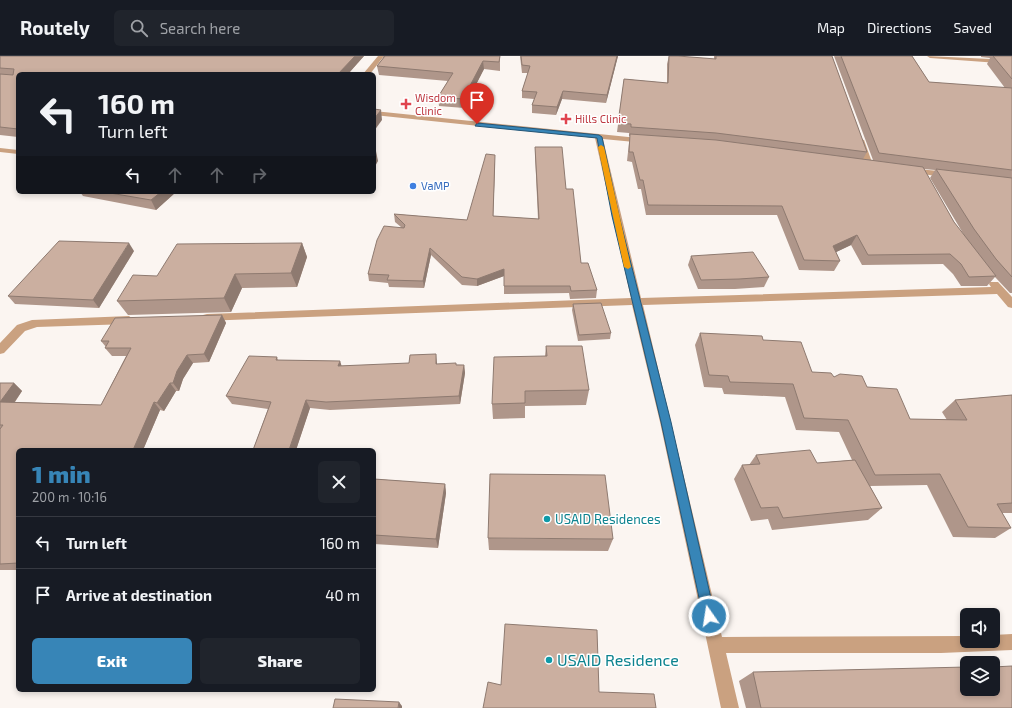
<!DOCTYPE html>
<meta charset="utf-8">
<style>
:root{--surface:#171b24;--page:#20242c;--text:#f1f3f6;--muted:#9ea1a6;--line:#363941;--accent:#3785b7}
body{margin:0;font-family:"Exo 2",sans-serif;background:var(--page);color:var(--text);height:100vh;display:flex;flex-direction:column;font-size:15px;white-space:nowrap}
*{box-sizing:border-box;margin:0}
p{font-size:13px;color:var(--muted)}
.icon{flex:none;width:22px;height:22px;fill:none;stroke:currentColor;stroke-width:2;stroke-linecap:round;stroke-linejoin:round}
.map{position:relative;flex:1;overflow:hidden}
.details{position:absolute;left:16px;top:392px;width:360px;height:244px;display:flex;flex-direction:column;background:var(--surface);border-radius:6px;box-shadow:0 2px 6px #0003}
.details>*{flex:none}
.hud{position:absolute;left:16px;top:16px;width:360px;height:122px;border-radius:6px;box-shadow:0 2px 6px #0003;background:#171b24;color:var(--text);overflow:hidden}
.buttons{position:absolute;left:960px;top:552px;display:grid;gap:8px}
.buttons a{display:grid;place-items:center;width:40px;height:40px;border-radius:6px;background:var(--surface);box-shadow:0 2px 6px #0003;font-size:20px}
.pin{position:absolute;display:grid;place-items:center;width:34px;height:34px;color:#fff;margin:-41px -17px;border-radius:50% 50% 50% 0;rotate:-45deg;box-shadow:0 0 4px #0007}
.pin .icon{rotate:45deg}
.me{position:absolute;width:44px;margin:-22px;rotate:347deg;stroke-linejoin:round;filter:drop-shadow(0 0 3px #0008)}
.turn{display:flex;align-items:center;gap:14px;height:84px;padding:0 16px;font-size:18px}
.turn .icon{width:52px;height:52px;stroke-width:2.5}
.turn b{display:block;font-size:28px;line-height:34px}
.lanes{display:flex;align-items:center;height:38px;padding:0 16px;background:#0003;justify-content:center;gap:20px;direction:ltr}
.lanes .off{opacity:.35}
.round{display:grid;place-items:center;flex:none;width:42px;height:42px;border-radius:6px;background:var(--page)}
.headline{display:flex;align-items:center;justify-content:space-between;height:68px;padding:0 16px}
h1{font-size:24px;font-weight:800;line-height:30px;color:var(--accent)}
.cta{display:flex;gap:8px;margin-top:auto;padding:8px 16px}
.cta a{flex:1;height:46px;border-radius:6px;background:var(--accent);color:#fff;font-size:16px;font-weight:800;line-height:46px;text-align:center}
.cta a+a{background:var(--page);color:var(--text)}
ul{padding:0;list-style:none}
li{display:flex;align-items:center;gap:12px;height:52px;padding:0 16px;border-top:1px solid var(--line)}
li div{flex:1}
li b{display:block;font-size:15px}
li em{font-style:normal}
header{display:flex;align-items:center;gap:24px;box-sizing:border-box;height:56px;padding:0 20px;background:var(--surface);border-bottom:1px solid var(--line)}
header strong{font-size:19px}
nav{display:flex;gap:22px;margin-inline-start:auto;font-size:14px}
.search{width:280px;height:36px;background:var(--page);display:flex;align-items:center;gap:10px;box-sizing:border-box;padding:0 14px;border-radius:6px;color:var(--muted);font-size:15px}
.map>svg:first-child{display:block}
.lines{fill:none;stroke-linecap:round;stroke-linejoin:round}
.minor{fill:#caa180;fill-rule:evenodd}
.wall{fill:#af968a;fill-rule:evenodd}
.shaded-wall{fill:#8e7a70}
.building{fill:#cbafa0;stroke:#8e7a70}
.route{fill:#3785b7;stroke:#245677}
.slow{fill:#f59e0b}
.health-dot{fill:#e0444e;stroke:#fff;stroke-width:1.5}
.shop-dot{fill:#3f7fe0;stroke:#fff;stroke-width:1.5}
.culture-dot{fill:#0f9aa8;stroke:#fff;stroke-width:1.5}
.labels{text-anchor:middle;stroke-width:3;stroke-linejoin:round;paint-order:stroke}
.far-health-label{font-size:11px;fill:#be3a42;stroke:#fff;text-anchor:start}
.far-shop-label{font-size:11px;fill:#366cbe;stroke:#fff;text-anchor:start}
.culture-label{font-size:13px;fill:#0d838f;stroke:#fff;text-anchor:start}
.near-culture-label{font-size:16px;fill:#0d838f;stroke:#fff;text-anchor:start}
</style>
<header>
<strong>Routely</strong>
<div class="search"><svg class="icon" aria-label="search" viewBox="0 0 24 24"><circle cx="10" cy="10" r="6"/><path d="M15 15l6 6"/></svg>Search here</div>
<nav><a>Map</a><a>Directions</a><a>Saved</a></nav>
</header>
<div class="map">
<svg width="1012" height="652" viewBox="0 0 1012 652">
<rect width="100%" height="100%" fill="#fbf5f1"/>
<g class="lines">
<g class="minor">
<polygon points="378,0 384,0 370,18 363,18"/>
<polygon points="927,0 1012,4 1012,8 930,2"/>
<polygon points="374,55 648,83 649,85 645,87 603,83 641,242 991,231 989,228 990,226 998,226 1012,241 1012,252 1008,251 997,238 643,249 722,581 967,580 967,585 993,585 993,579 1012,578 1012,594 941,597 726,597 739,652 721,652 660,366 632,249 203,265 202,262 203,259 207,258 631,242 595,82 374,59"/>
<polygon points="857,82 864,84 873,109 872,111 866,111 865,109 856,84"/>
<polygon points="0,92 18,94 18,98 0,96"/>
<polygon points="907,112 949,116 953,119 949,122 910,116 907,116"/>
<polygon points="129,260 134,264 129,268 37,271 25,275 4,297 0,298 0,287 17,269 32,264"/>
</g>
</g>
<g class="wall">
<polygon points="0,0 364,0 348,18 18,18 18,81 0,79"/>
<polygon points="383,0 500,0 500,15 484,13 464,52 439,50 438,41 448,25 379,19 377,10 383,2"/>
<polygon points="520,0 618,0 606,47 562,43 556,59 532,57 532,49 534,43 522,42 522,35 528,17 522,17"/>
<path d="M669,0L714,3V0H832L867,96L863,103L873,104L834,0H912L929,26L1005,32L987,8L990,2L981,1V0H1012V237H1010L995,221L987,230H961L953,218L943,208L862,209L851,189L836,196L840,205L834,215L799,214L777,159H646L641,133H638L632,106L627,105L629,87L630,80H629V77L617,76L624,23L667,27V8ZM924,113L935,114L930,122L964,179L954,166Z"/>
<polygon points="535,91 566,133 581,207 597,234 596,242 570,243 569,237 504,238 504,220 477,230 462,229 431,199 424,232 389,231 388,227 369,225 368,218 401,171 395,166 394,158 467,164 495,106 493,160 538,163 535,98"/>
<polygon points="80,136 176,136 156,154 83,140"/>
<polygon points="302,187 307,201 297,231 242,232 231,256 128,259 117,245 157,220"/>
<polygon points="134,195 99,252 15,248 8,240"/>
<polygon points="691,200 769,221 764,231 735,233 698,233 688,209"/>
<polygon points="573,248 611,277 610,283 578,285 572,254"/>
<polygon points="222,259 226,267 209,306 193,307 183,323 179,335 176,335 164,355 160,354 143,394 18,394 18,514 0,514 0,327 14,327 22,335 15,346 101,349 126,300 112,300 105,292 106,291 101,285"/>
<polygon points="700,277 763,284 812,316 834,321 867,331 910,363 947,364 942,356 955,344 1012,339 1012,457 1002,457 1011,472 995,482 953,481 927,429 870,430 882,452 868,464 772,474 768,463 751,465 734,423 742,409 749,409 756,399 817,407 852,404 839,376 796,374 785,341 724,338 722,332 704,331 695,289"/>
<polygon points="546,290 589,334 586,349 525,350 525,362 493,363 492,348 545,300"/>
<polygon points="277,301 278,304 340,305 341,310 437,308 464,309 465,317 460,348 330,354 310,352 296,394 253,394 268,353 232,348 226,340"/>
<polygon points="374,423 445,428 446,437 438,492 374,488"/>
<polygon points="488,482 613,483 608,495 489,494"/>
<polygon points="753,616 1012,652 746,652 739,625"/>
</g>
<g class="shaded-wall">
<polygon points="355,0 364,0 348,18 338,18"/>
<polygon points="617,0 618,0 606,47 607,39"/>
<polygon points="483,5 484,13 464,52 463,43"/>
<polygon points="563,35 562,43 556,59 557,51"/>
<polygon points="381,54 382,64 374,75 374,63"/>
<polygon points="376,95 378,105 374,112 374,98"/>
<polygon points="495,99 495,106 493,168 493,160"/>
<polygon points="161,136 176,136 156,154 151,144"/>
<polygon points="857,179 851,189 828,200 833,190"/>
<polygon points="129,187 134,195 99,252 93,244"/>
<polygon points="302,187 307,201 297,231 291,217"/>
<polygon points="430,192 431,199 424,232 423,225"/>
<polygon points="504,213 504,220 477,230 477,223"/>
<polygon points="235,218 242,232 231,256 224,242"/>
<polygon points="222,259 226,267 209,306 204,298"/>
<polygon points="436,298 437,307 437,316 436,308"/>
<polygon points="187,299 193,307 183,323 179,335 173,327 177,315"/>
<polygon points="340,305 343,314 338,310"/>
<polygon points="464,309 465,317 460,348 459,340"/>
<polygon points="14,327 22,335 9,354 0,346"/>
<polygon points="170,327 176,335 164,355 157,347"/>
<polygon points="306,344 310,352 296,394 289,394"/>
<polygon points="154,346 160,354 143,394 133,394"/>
<polygon points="445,428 446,437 438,492 436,483"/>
<polygon points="399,646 402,650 402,652 398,652"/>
</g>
<g class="building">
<polygon points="0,0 355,0 338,18 18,18 18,73 0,71 0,18 13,19 14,13 0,12"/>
<polygon points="385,0 500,0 499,6 483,5 463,43 438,41 453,17 377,10"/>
<polygon points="521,0 617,0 607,39 563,35 557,51 532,49 537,36 522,35 530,10 522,9"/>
<polygon points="669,0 678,0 716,3 716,0 832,0 867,96 716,77 631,71 631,68 618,67 624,23 668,27"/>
<polygon points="841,0 912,0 929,26 1012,32 1012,114 879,97"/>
<polygon points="993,0 1012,0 1012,23"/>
<polygon points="374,53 381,54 374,63"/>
<polygon points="630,78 716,84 923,111 954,166 996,220 969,221 961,208 950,198 868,199 857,179 833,190 840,205 804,204 782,150 648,149 643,124 640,124 633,96 629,96"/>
<polygon points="535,91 562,91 566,133 573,133 581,207 588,207 597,234 571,235 570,230 504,230 504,213 477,223 462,221 430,192 423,225 387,224 389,219 368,218 377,184 384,170 404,172 405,169 394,158 467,164 486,98 495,99 493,160 539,163"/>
<polygon points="936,113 1012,122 1012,221 996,203 974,173"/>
<polygon points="104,136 161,136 151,144"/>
<polygon points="59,185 129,187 93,244 8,240"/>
<polygon points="302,187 291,217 235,218 224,242 117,245 133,219 157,220 177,188"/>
<polygon points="753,196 769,221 739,223 701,224 691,200"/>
<polygon points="601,247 611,277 579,279 573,248"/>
<polygon points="222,259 204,298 187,299 177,315 173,327 170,327 157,347 154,346 133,394 18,394 18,507 0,508 0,373 3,369 0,369 0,327 14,327 0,346 101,349 131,292 105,292 109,285 101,285 115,262"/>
<polygon points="700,277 762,280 763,284 801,286 812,316 831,317 834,321 840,318 862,320 867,331 897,333 910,363 967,364 955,344 1012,339 1012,447 997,448 1011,472 968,471 940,418 875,419 848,364 804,362 793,328 730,326 728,320 709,319"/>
<polygon points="546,290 582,290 589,334 525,335 525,347 492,348 494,301 547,300"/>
<polygon points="436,298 436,308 456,307 456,309 464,309 459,340 326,346 306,344 289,394 253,394 271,346 226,340 249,300 277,301 276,304 340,305 338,310 409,307 410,299"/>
<polygon points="810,394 817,407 855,404 882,452 783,462 778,451 761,452 742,409 760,408 756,399"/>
<polygon points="490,418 605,419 613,483 488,482"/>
<polygon points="374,423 445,428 436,483 374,479"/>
<polygon points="505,568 597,574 599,636 654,638 656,652 483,652 488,626 501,629"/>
<polygon points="1012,610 1012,652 761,652 753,616 967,611 967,633 993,633 993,611"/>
<polygon points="335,643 399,646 398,652 333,652"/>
</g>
<polygon class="route" points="477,67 599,79 602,81 619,160 671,366 715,560 714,565 709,566 705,565 703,560 661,366 612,160 597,82 475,70"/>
<polygon class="slow" points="601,89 604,91 631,211 628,213 624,211 598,91"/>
<g class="health-dot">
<path d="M404 42h4v4h4v4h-4v4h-4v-4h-4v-4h4z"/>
<path d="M564 57h4v4h4v4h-4v4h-4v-4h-4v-4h4z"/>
</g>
<circle class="shop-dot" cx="413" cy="130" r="4"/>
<g class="culture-dot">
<circle cx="547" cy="463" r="4"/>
<circle cx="549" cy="604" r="4"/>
</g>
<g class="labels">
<g class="far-health-label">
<text x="415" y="46">Wisdom<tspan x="415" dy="13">Clinic</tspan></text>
<text x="575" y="67">Hills Clinic</text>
</g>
<g class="far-shop-label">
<text x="421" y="134">VaMP</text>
</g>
<g class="culture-label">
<text x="555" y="468">USAID Residences</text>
</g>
<g class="near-culture-label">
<text x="557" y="610">USAID Residence</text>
</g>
</g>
</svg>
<div class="buttons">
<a><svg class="icon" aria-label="sound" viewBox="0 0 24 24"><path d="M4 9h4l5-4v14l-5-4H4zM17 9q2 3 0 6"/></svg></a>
<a><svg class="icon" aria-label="layers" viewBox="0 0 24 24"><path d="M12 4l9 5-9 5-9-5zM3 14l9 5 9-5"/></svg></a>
</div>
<div class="pin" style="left:477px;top:68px;background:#d93025"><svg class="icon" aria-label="arrive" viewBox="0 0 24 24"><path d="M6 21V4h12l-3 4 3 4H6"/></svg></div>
<svg class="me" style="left:709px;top:560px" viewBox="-20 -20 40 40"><circle r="17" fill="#3785b7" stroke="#fff" stroke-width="3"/><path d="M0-11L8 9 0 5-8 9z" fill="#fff"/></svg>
<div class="hud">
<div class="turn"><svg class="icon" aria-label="left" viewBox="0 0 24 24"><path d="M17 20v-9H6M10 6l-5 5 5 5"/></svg><div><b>160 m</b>Turn left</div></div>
<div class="lanes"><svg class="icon" aria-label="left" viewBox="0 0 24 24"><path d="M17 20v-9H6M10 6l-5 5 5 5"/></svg><svg class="icon off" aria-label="ahead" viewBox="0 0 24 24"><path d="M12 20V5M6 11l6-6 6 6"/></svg><svg class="icon off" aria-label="ahead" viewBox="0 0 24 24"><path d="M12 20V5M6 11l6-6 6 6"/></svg><svg class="icon off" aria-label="right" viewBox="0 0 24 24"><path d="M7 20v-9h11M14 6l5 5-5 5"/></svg></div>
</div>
<section class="details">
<div class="headline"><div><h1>1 min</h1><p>200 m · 10:16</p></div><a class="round"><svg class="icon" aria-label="close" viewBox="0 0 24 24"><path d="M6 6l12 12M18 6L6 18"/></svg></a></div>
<ul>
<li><svg class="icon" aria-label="left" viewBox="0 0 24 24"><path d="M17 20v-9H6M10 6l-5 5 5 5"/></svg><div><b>Turn left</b></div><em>160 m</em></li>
<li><svg class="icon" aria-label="arrive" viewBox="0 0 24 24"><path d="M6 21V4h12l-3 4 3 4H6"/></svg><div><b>Arrive at destination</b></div><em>40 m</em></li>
</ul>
<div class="cta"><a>Exit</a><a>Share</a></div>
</section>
</div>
